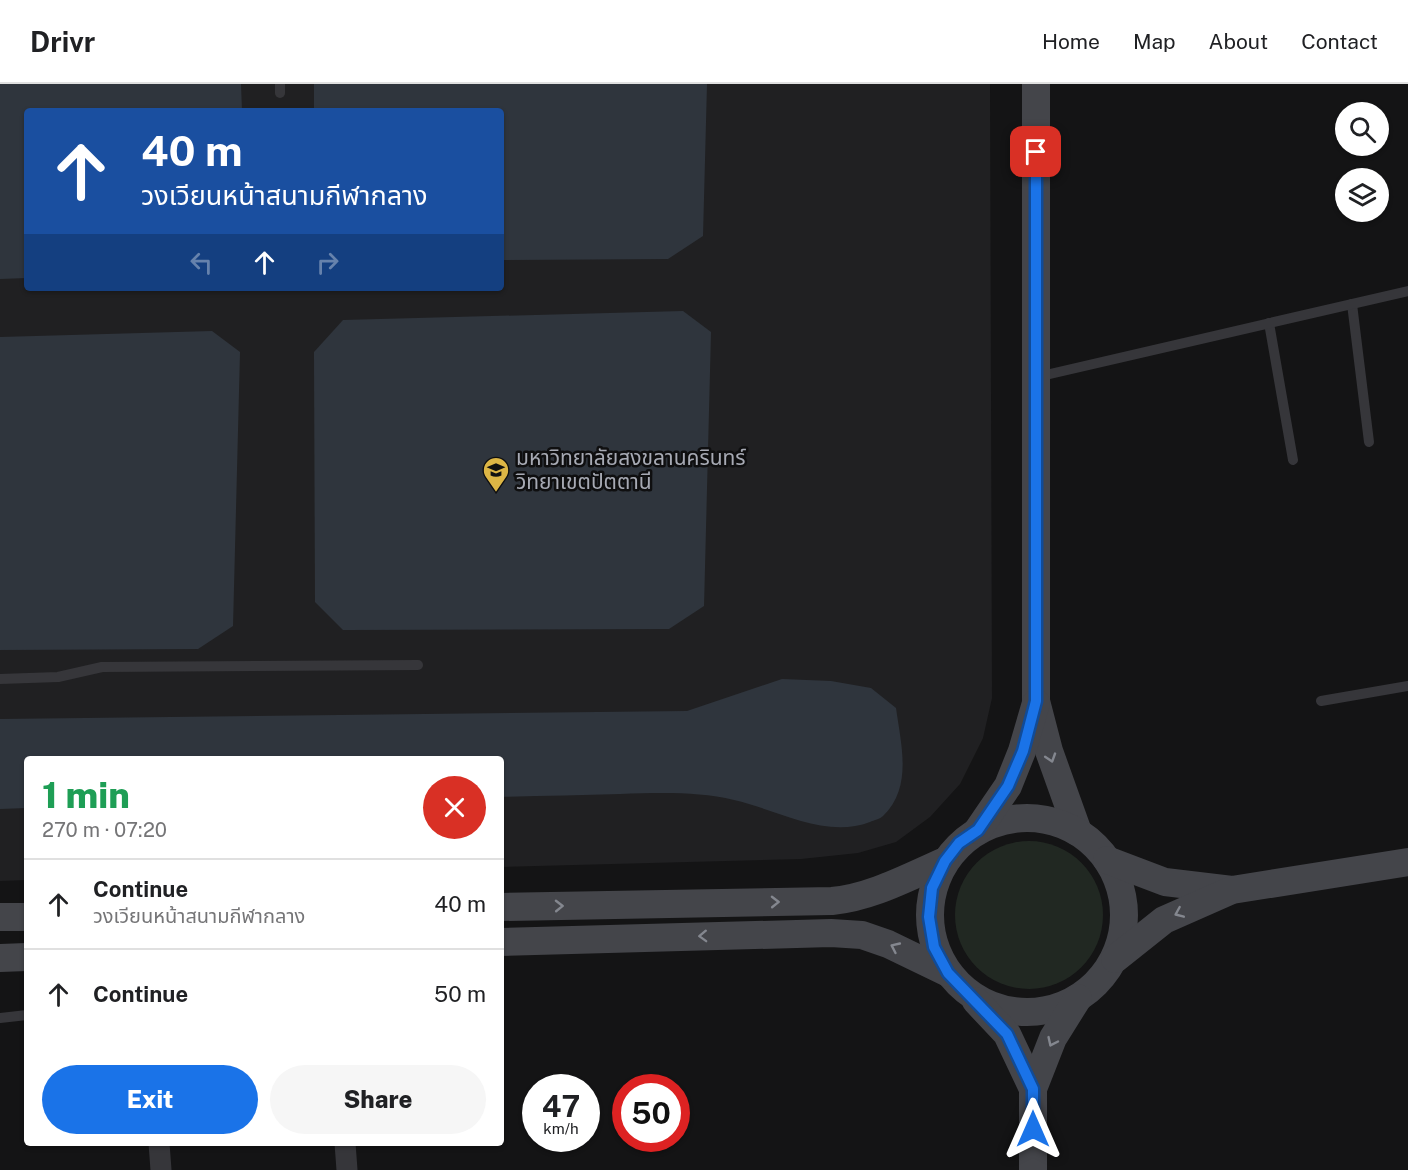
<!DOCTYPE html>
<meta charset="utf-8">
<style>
:root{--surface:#fff;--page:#f6f6f6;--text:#202124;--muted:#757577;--line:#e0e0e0;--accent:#1a73e8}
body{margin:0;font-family:"Public Sans","Noto Sans Thai",sans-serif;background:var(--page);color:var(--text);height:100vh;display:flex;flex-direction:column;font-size:22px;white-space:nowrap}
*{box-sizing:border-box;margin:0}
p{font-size:20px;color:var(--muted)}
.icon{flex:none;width:33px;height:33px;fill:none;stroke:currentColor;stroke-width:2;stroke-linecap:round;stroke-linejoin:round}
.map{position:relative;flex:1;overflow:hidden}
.details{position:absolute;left:24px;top:672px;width:480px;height:390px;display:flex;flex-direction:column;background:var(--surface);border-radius:6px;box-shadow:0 2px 4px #0004}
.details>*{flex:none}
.top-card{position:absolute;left:24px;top:24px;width:480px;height:183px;border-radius:6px;box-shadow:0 2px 4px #0004;background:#1a4fa0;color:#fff;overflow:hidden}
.fabs{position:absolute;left:1335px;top:18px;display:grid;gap:12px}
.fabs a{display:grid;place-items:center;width:54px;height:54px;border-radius:50%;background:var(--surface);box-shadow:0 2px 4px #0004;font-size:30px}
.speed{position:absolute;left:522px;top:990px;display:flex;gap:12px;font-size:30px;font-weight:700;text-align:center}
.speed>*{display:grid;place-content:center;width:78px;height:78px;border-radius:50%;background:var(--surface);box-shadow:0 2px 4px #0004;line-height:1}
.speed small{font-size:15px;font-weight:400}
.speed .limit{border:9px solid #d22;background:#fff;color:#111}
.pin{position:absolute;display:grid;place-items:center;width:51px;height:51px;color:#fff;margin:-26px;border-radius:12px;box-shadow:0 3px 9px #0006}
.me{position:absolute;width:66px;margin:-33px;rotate:0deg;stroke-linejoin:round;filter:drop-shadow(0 0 4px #0008)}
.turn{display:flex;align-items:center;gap:21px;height:126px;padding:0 18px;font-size:27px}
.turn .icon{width:78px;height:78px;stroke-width:2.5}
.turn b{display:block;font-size:42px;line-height:51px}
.lanes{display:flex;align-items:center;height:57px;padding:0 18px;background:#0003;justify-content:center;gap:30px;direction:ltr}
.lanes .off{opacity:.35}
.round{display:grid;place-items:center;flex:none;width:63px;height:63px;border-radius:32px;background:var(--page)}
.headline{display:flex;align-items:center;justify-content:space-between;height:102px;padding:0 18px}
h1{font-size:36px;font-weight:800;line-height:45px;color:#1e9e55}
.primary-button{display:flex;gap:12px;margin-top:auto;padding:12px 18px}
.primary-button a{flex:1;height:69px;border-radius:36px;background:var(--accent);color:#fff;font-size:24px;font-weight:800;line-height:69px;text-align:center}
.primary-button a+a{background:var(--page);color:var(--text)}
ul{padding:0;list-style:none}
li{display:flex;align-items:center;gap:18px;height:90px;padding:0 18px;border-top:2px solid var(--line)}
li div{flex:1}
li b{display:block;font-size:22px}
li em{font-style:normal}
header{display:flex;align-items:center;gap:36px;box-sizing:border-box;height:84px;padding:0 30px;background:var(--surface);border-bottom:2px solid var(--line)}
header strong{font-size:28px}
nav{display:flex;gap:33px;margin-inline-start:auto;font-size:21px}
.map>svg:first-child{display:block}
.built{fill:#202022;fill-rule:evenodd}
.green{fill:#212822}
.water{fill:#2f353d}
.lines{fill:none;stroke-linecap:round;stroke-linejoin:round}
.lane{stroke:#36363a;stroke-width:10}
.street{stroke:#36363a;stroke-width:21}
.secondary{stroke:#44454a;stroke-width:28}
.oneway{stroke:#84878f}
.route-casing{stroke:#114b97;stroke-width:15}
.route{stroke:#1a73e8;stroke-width:10}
.labels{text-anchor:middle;stroke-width:5;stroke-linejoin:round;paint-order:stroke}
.poi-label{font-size:21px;fill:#a7aab4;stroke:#0f0f10;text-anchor:start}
</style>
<header>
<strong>Drivr</strong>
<nav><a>Home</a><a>Map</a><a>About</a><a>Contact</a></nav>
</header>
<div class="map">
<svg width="1408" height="1086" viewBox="0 0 1408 1086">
<rect width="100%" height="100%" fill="#141415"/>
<path class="built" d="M0,0H990L992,614L983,654L960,700L930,733L896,758L858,769L801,775L501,783V675H27V796L0,797ZM27,27H501V204H27Z"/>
<circle class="green" cx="1029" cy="831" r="74"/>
<g class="water">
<polygon points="0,0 241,0 242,27 27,27 27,194 0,195"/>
<polygon points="314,0 707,0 703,152 668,175 501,176 501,27 314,27"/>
<polygon points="683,227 711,248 704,522 669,545 343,546 315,518 314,268 343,236"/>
<polygon points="212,247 240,268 233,542 198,565 0,566 0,253"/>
<path d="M782,595L831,597L871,604L896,624C901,661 913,703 883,732C880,735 874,736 870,738C825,755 778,726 734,716C697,707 657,709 620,710C580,711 541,712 501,713V675H27V724L0,725V635L687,627Z"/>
</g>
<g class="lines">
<g class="lane">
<polyline points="280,0 280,9"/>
<polyline points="1352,220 1369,358"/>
<polyline points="1269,239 1293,376"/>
<polyline points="1037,293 1408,207"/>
<polyline points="0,595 58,593 102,583 418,581"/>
<polyline points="1321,617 1408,602"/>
<polyline points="0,934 27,931"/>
</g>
<g class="street">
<polyline points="159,1059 161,1086"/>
<polyline points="345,1059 347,1086"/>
</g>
<g class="secondary">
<polyline points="1036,0 1036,617 1049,667 1078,748"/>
<circle cx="1027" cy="831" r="97"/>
<polyline points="978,746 1008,702 1022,667 1036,619"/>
<polyline points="1107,776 1165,798 1232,806"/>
<path d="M501,823L832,817C872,813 908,793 945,777"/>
<polyline points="0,833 27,833"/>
<polyline points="501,858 831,849 862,851 888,860 948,889"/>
<polyline points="0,874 27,873"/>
<polyline points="1115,875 1164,836 1232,806 1408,778"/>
<polyline points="976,917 1007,950 1033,1005"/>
<polyline points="1033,1086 1033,1005 1053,954 1078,914"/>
</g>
</g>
<defs><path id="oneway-chevron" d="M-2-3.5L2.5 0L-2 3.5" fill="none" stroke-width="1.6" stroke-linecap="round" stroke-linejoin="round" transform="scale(1.5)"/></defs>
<g class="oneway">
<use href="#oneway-chevron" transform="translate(1051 674) rotate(72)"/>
<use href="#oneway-chevron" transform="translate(775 818) rotate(-1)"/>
<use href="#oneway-chevron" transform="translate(559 822) rotate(-1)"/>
<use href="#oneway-chevron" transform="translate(1179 829) rotate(157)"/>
<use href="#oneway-chevron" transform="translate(703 852) rotate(178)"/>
<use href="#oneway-chevron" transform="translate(895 863) rotate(-155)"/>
<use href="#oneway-chevron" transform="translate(1052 958) rotate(115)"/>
</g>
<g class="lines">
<g class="route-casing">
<polyline id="route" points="1033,1045 1033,1005 1007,950 948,889 934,863 929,833 932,804 945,777 959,759 978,746 1008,702 1023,667 1036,617 1036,68"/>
</g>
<use href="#route" class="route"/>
</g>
<defs>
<g id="university-pin" transform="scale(1.35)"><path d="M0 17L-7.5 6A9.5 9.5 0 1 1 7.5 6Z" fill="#ddb645" stroke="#0f0f10"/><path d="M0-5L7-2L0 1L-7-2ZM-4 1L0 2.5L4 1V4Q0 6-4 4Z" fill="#111"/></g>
</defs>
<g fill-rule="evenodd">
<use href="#university-pin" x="496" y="386"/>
</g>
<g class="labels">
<g class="poi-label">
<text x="516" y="381">มหาวิทยาลัยสงขลานครินทร์<tspan x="516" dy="24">วิทยาเขตปัตตานี</tspan></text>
</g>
</g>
</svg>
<div class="fabs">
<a><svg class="icon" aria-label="search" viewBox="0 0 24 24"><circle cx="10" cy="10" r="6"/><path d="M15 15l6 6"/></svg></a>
<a><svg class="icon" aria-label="layers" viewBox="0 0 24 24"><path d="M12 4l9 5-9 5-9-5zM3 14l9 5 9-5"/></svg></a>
</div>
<div class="speed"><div>47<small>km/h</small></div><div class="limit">50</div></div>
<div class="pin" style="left:1036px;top:68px;background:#d93025"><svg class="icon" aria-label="arrive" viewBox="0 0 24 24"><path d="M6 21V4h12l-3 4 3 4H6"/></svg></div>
<svg class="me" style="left:1033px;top:1045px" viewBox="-20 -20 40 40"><path d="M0-17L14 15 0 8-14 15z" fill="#1a73e8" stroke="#fff" stroke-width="4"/></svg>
<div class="top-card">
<div class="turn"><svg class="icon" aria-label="ahead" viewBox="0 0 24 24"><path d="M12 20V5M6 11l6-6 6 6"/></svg><div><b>40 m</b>วงเวียนหน้าสนามกีฬากลาง</div></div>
<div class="lanes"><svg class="icon off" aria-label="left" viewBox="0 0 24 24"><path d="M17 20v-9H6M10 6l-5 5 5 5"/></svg><svg class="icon" aria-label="ahead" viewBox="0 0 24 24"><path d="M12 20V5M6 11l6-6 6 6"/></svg><svg class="icon off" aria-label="right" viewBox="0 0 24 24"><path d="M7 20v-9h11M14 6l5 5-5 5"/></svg></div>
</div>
<section class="details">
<div class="headline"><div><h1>1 min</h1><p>270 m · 07:20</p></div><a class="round" style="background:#d93025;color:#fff"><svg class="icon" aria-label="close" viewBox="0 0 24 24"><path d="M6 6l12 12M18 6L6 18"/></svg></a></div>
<ul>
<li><svg class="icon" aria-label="ahead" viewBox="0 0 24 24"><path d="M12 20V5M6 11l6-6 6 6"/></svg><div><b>Continue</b><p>วงเวียนหน้าสนามกีฬากลาง</p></div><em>40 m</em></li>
<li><svg class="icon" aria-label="ahead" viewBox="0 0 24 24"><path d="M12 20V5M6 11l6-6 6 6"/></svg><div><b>Continue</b></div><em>50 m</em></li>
</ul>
<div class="primary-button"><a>Exit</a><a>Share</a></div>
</section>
</div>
